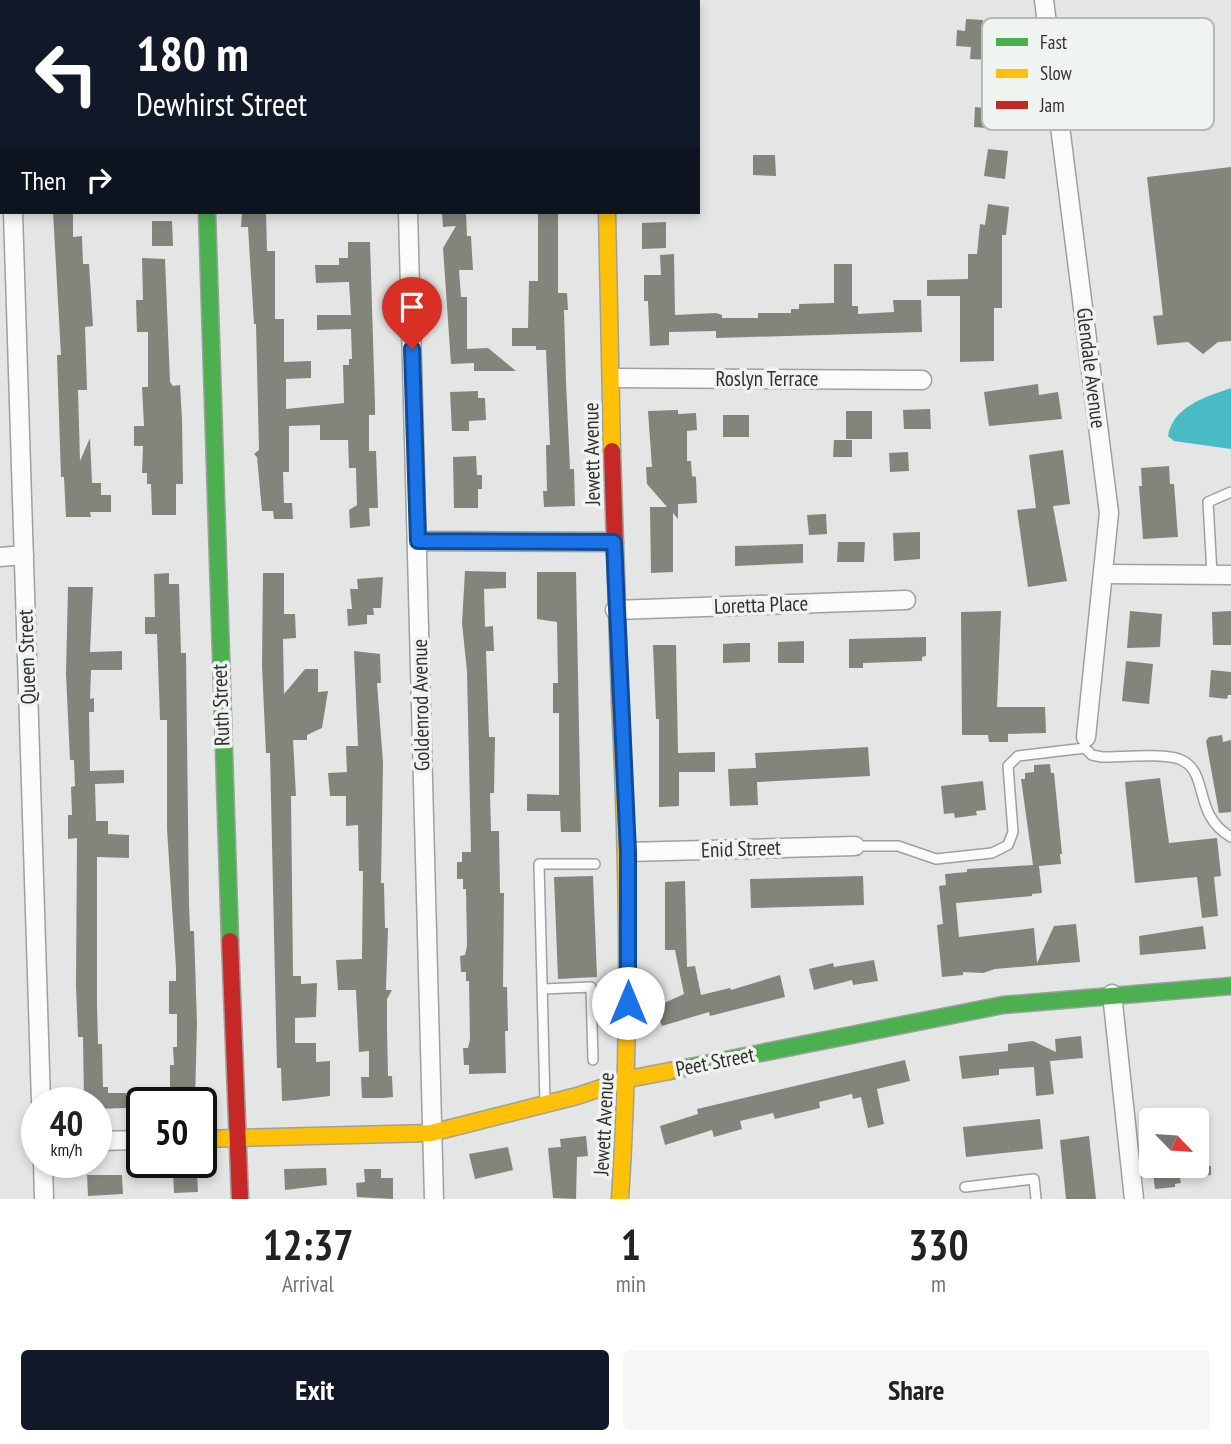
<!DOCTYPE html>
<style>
:root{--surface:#fff;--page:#f6f6f6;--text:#222;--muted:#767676;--accent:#111827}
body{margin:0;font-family:"PT Sans Narrow",sans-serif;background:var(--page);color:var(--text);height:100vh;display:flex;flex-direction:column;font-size:26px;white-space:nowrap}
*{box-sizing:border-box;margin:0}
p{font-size:23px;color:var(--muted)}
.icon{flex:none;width:38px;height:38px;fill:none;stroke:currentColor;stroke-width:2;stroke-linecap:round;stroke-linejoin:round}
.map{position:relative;height:1199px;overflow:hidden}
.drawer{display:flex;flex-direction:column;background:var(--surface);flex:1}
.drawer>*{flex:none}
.hud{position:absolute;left:0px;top:0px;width:700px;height:214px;box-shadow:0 4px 10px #0003;background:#111827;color:#fff;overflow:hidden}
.needle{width:46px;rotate:115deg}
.buttons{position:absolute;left:1139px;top:1108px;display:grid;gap:14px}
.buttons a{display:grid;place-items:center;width:70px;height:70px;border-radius:7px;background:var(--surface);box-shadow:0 4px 10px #0003;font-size:35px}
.speed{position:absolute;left:21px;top:1087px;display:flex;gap:14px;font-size:35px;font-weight:700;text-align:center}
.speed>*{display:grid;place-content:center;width:91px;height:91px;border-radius:50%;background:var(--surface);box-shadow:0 4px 10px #0003;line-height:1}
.speed small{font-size:18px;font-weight:400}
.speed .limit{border:4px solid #111;border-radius:10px;background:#fff;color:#111}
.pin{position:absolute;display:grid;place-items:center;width:60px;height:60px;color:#fff;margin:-72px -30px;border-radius:50% 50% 50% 0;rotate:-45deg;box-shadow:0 0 7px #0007}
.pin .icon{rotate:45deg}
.me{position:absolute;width:77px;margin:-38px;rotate:0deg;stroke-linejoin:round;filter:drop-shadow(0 0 5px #0008)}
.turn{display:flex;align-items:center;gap:24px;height:147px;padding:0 21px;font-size:32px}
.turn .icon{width:91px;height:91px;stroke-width:2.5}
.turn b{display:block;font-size:49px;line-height:60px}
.then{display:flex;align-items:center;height:66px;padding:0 21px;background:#0003;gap:14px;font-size:26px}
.eta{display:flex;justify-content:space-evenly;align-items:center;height:119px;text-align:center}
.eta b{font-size:42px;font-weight:700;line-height:49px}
.button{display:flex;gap:14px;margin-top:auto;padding:14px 21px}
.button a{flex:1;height:80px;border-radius:7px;background:var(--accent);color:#fff;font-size:28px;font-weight:700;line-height:80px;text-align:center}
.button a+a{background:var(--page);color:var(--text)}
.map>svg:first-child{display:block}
.water{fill:#48bbc5}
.building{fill:#82857c}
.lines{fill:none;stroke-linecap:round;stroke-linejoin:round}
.lane-casing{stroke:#9ea09e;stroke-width:12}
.street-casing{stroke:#9ea09e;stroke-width:21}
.fast-casing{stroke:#9ea09e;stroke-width:19}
.slow-casing{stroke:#9ea09e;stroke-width:19}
.jam-casing{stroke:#9ea09e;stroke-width:19}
.lane{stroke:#fbfbfb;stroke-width:9}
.street{stroke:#fbfbfb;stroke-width:18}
.fast{stroke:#4caf50;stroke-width:16}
.slow{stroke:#ffc107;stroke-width:16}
.jam{stroke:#c62828;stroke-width:16}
.route-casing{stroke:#114b97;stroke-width:18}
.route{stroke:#1a73e8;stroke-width:12}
.labels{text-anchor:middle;stroke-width:7;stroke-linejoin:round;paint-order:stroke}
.street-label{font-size:21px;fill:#303230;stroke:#f0f4f0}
.key{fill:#f0f4f0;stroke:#b6bab6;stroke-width:2}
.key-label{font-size:19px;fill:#303230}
</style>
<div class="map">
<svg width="1231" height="1199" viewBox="0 0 1231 1199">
<rect width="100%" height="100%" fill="#e3e6e4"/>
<path class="water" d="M1231,388V449L1174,441L1168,436C1173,406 1206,397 1231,388Z"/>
<g class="building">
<polygon points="966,19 983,20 982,32 994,33 992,60 970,59 971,47 956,46 957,30 965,31"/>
<polygon points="985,91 1007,93 1005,122 988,121 987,128 974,127 975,107 984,108"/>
<polygon points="988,149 1008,151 1005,179 984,176"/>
<polygon points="753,155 775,155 776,176 753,175"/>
<polygon points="1231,167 1231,341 1218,342 1203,354 1188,342 1157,345 1153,316 1163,315 1147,177"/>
<polygon points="988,204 1009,207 1006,235 1002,235 1002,308 994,308 994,361 960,362 960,296 927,296 927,280 968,279 968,254 977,254 980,224 985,225"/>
<polygon points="53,212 73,212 73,237 82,236 83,264 89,264 93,326 85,327 87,390 78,390 80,461 90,438 92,483 101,483 101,495 111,495 111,512 90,512 91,517 66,517 64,477 61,477 57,355 61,355"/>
<polygon points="242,212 266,212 267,251 275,251 275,319 284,319 284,362 311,361 311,378 286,379 286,409 344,403 343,365 349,365 349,359 352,359 351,329 317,330 317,315 351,315 349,282 316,283 315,265 339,265 339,258 348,258 348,242 370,242 375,404 375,415 369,415 369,451 376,451 378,508 369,508 370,526 350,528 349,510 357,505 356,468 349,468 348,440 320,440 320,425 289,426 289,472 283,472 284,503 292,503 293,519 274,519 273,511 262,511 257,457 254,454 259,450 256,324 254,324 248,227 241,227"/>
<polygon points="442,212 466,212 467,236 471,236 473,270 459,270 461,297 467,297 467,349 488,348 516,371 474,371 474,363 451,364 443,248 456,226 443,227"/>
<polygon points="538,212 558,212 558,293 567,293 568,310 564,310 566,382 570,469 574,469 575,506 544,507 543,491 547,491 546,445 550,445 546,350 536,350 536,346 512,346 512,328 528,328 529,281 538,281"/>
<polygon points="152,221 172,221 173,246 152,246"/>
<polygon points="666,222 666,248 642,249 642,223"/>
<polygon points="674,254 675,315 716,313 722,315 722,318 758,318 758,313 791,313 791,309 799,309 799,304 834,303 834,264 852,264 852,306 858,306 858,314 894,312 893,300 921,300 922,332 716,338 716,331 669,332 669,345 650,346 648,301 644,301 644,275 661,275 660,255"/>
<polygon points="142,258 165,259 170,382 173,386 180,385 182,419 183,484 176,484 176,515 152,515 151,484 147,484 147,473 142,473 143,446 134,446 134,426 144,426 142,387 148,387 148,332 137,332 136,300 143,300"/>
<polygon points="1038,384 1039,395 1058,392 1062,419 989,426 984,392"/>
<polygon points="478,391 478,398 485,398 486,420 469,421 469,431 452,431 450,392"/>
<polygon points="930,409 931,429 904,429 903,410"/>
<polygon points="678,410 678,414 696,413 697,430 687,431 687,461 691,461 692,476 696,477 697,503 678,504 678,519 673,513 673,572 651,573 650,507 667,507 647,484 646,467 652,467 648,411"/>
<rect x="846" y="411" width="26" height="28"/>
<rect x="723" y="415" width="26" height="22"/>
<polygon points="834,440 852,440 852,457 833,457"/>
<polygon points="1063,450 1070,504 1053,506 1067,581 1028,587 1017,510 1036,508 1029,455"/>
<polygon points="908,452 909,471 890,472 889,453"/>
<polygon points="476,456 477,475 482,475 482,489 478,489 478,508 454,508 453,457"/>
<polygon points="1169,466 1170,484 1174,484 1178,537 1143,539 1139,486 1142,486 1141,468"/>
<polygon points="826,514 827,534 809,535 807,515"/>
<polygon points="920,532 920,559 894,561 893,533"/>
<polygon points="838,542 865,542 864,562 837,562"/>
<polygon points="803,544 803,563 735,566 735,546"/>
<polygon points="465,571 506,572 506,588 484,589 485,627 493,626 494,651 486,651 489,737 495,737 494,793 490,793 491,831 499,831 500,893 504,893 503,987 507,987 508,1031 505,1031 506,1073 469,1074 469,1065 464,1065 463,1048 468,1048 470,1039 469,981 466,981 466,972 461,972 460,956 465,955 467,946 466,889 463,889 463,879 457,879 457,862 462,862 462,852 471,852 467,671 462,623"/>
<polygon points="537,572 576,572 581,832 561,832 560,811 527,811 527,794 559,795 559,713 553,713 553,683 558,683 557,622 537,619"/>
<polygon points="169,573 169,584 179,584 181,653 186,653 189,904 190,931 194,931 197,1023 195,1102 170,1102 170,1065 174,1065 173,1047 177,1047 177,1014 169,1014 169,981 176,981 176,968 167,829 167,720 160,720 157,634 145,634 145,617 155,617 154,574"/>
<polygon points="263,573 284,573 284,614 295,614 296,638 283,639 284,694 305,669 318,669 318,692 328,691 322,728 307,735 307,740 293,740 296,796 291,796 293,976 301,976 301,984 317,983 316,1017 295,1018 295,1043 316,1043 316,1062 330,1061 330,1096 296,1100 282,1101 281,1068 277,1068 270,753 266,753 262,666"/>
<polygon points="383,577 381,608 373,608 374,615 367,615 367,624 348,626 347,609 352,609 350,589 358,589 357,579"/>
<polygon points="68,587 93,587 90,652 122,651 122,670 91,670 90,699 94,698 94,712 89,712 90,771 124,770 124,783 95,784 96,821 108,821 108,834 129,835 129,858 97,857 97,1005 98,1044 102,1044 103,1087 108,1087 108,1093 126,1093 126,1108 96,1109 96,1102 84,1102 83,1037 78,1037 76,986 77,838 68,839 68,815 72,815 71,787 75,786 74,760 70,760 66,674"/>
<polygon points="1001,611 997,707 1045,707 1046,733 1008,734 1008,742 989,742 988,735 962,735 961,612"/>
<polygon points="1130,611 1162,614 1160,647 1127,648"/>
<polygon points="1231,611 1231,645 1213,645 1212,612"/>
<polygon points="926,637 926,656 922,657 922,661 863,663 863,668 849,668 849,639"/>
<polygon points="804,641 804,663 778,663 778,642"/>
<polygon points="739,643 750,643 750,662 723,663 723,644"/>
<polygon points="653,645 676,645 678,753 715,752 715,772 679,772 679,806 659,807 659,719 656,719"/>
<polygon points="354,651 380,654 381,683 377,683 383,763 381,883 384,883 385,928 388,928 386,990 392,990 387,999 387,1029 388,1076 392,1076 393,1097 384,1098 362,1098 361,1077 369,1077 369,1051 359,1052 356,990 338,990 336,960 362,959 363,871 359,871 358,825 346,826 346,796 330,796 328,773 347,772 346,746 358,746"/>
<polygon points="1126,661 1153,664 1149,704 1122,701"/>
<polygon points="1211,670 1231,672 1231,695 1228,695 1227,699 1209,697"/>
<polygon points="1222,735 1223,742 1231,740 1231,812 1219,813 1206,741 1209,737"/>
<polygon points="868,747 870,776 757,782 758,805 730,806 728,769 756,768 755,753"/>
<polygon points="1050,764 1051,773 1054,773 1062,854 1060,854 1061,864 1039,866 1042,893 1032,894 1032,896 956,903 959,937 1034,928 1037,963 1054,926 1076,924 1080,962 995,969 983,973 963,972 963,975 942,977 937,925 943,924 939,886 946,885 945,874 967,872 967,869 1033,865 1021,779 1025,779 1025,773 1034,772 1034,765"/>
<polygon points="1160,778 1169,843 1217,838 1221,876 1214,877 1218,916 1202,918 1197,877 1135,883 1125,782"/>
<polygon points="983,781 986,810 976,811 977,815 955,818 954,813 944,814 941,786"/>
<polygon points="593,876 597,977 558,979 554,877"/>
<polygon points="863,876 864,905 751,908 750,879"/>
<polygon points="685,881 687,967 695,966 701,995 730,988 731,990 780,975 785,997 710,1016 709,1012 662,1026 655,1007 684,994 675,950 665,950 665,882"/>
<polygon points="1203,926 1206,949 1140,955 1139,936"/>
<polygon points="874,960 878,981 853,985 852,980 814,990 809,969 833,963 834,967"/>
<polygon points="1081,1036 1083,1058 1050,1061 1054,1094 1036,1096 1034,1067 999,1069 999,1075 962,1079 959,1056 1008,1051 1008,1044 1033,1041 1056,1052 1055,1039"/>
<polygon points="905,1060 910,1081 877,1089 884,1124 868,1128 861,1097 853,1099 852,1094 819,1102 820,1108 775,1119 773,1113 740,1121 742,1129 714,1137 712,1130 665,1145 660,1126 698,1114 697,1109"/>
<polygon points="1040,1119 1043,1149 966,1157 963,1127"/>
<polygon points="586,1136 588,1156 577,1157 576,1199 553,1198 548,1148 561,1147 560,1139"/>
<polygon points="1089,1136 1096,1199 1066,1199 1060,1140"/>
<polygon points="508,1147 513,1170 475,1179 469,1154"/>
<polygon points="1152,1166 1211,1166 1211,1175 1180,1178 1181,1183 1175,1184 1175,1187 1155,1189"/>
<polygon points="326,1168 327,1185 285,1190 284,1169"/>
<polygon points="364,1169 381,1169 381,1178 393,1178 393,1199 357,1197 356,1183 365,1182"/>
<polygon points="173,1172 197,1173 198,1192 174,1193"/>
<polygon points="87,1175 122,1175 123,1194 88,1196"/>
</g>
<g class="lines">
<g class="lane-casing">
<g id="lane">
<polyline points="1212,574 1208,502 1231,492"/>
<path d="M1085,743V748L1092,755L1102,757C1123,757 1160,753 1179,759C1211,771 1191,814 1231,837"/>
<polyline points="855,846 898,846 936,859 992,853 1008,845 1013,832 1008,766 1018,756 1085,748"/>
<polyline points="543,989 591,987 593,1060"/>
<polyline points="545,1102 539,864 595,864"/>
<polyline points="965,1187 1034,1179 1036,1199"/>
</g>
</g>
<g class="street-casing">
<g id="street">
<polyline points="7,0 7,2"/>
<polyline points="201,0 201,2"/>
<polyline points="401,0 401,2"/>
<polyline points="1044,0 1109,513 1086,737"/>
<polyline points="13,212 41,1102"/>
<polyline points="408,212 434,1199"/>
<polyline points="612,378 922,380"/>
<polyline points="418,541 614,542"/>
<polyline points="0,557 24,555"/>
<polyline points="1104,574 1231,575"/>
<polyline points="615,610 906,600"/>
<polyline points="627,852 855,846"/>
<polyline points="1112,994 1134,1199"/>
<polyline points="96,1141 142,1140"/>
<polyline points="43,1162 44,1199"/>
</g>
</g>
<g class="fast-casing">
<g id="fast">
<polyline points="601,0 601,2"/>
<polyline points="207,212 230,941"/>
<polyline points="670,1071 1003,1005 1231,986"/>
</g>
</g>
<g class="slow-casing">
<g id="slow">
<polyline points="607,212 612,451"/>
<path d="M620,702C628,868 631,1033 620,1199"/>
<polyline points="201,1139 431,1133 577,1096 628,1079 670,1071"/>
</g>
</g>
<g class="jam-casing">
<g id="jam">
<polyline points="612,451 620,702"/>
<polyline points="230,941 240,1199"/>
</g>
</g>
<use href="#lane" class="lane"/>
<use href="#street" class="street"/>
<use href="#fast" class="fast"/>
<use href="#slow" class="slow"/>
<use href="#jam" class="jam"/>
</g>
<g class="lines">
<g class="route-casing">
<polyline id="route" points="412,349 418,541 614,542 628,852 628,1003"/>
</g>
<use href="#route" class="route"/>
</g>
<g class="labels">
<g class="street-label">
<text transform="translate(1091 368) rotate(83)" y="7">Glendale Avenue</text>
<text x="767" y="386">Roslyn Terrace</text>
<text transform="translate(592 454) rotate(-91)" y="7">Jewett Avenue</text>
<text transform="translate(761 605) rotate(-2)" y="7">Loretta Place</text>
<text transform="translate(27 657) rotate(-92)" y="7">Queen Street</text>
<text transform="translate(221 705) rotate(-92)" y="7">Ruth Street</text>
<text transform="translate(421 705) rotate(-91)" y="7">Goldenrod Avenue</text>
<text transform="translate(741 849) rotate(-2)" y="7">Enid Street</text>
<text transform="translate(715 1062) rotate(-11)" y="7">Peet Street</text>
<text transform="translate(604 1124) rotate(-87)" y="7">Jewett Avenue</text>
</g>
</g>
<rect x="982" y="18" width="232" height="112" rx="10" class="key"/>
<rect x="996" y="38" width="32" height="8" fill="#4caf50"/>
<rect x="996" y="69" width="32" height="9" fill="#ffc107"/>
<rect x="996" y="101" width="32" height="8" fill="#c62828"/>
<g class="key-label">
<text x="1040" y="49">Fast</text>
<text x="1040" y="80">Slow</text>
<text x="1040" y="112">Jam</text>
</g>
</svg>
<div class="buttons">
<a><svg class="needle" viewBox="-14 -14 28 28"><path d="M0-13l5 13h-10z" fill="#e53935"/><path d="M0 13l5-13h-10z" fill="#767676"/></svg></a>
</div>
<div class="speed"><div>40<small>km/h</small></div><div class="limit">50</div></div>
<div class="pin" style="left:412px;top:349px;background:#d93025"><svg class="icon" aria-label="arrive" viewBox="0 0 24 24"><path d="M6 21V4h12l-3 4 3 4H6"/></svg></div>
<svg class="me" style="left:628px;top:1003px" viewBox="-20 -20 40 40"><circle r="19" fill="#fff"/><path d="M0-13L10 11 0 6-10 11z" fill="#1a73e8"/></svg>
<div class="hud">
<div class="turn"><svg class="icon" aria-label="left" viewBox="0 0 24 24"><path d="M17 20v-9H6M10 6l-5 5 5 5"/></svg><div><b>180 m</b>Dewhirst Street</div></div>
<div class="then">Then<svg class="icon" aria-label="right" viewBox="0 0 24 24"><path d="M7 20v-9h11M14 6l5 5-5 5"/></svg></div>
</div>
</div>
<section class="drawer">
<div class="eta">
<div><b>12:37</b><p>Arrival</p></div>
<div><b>1</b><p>min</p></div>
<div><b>330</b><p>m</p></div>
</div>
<div class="button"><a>Exit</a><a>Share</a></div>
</section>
